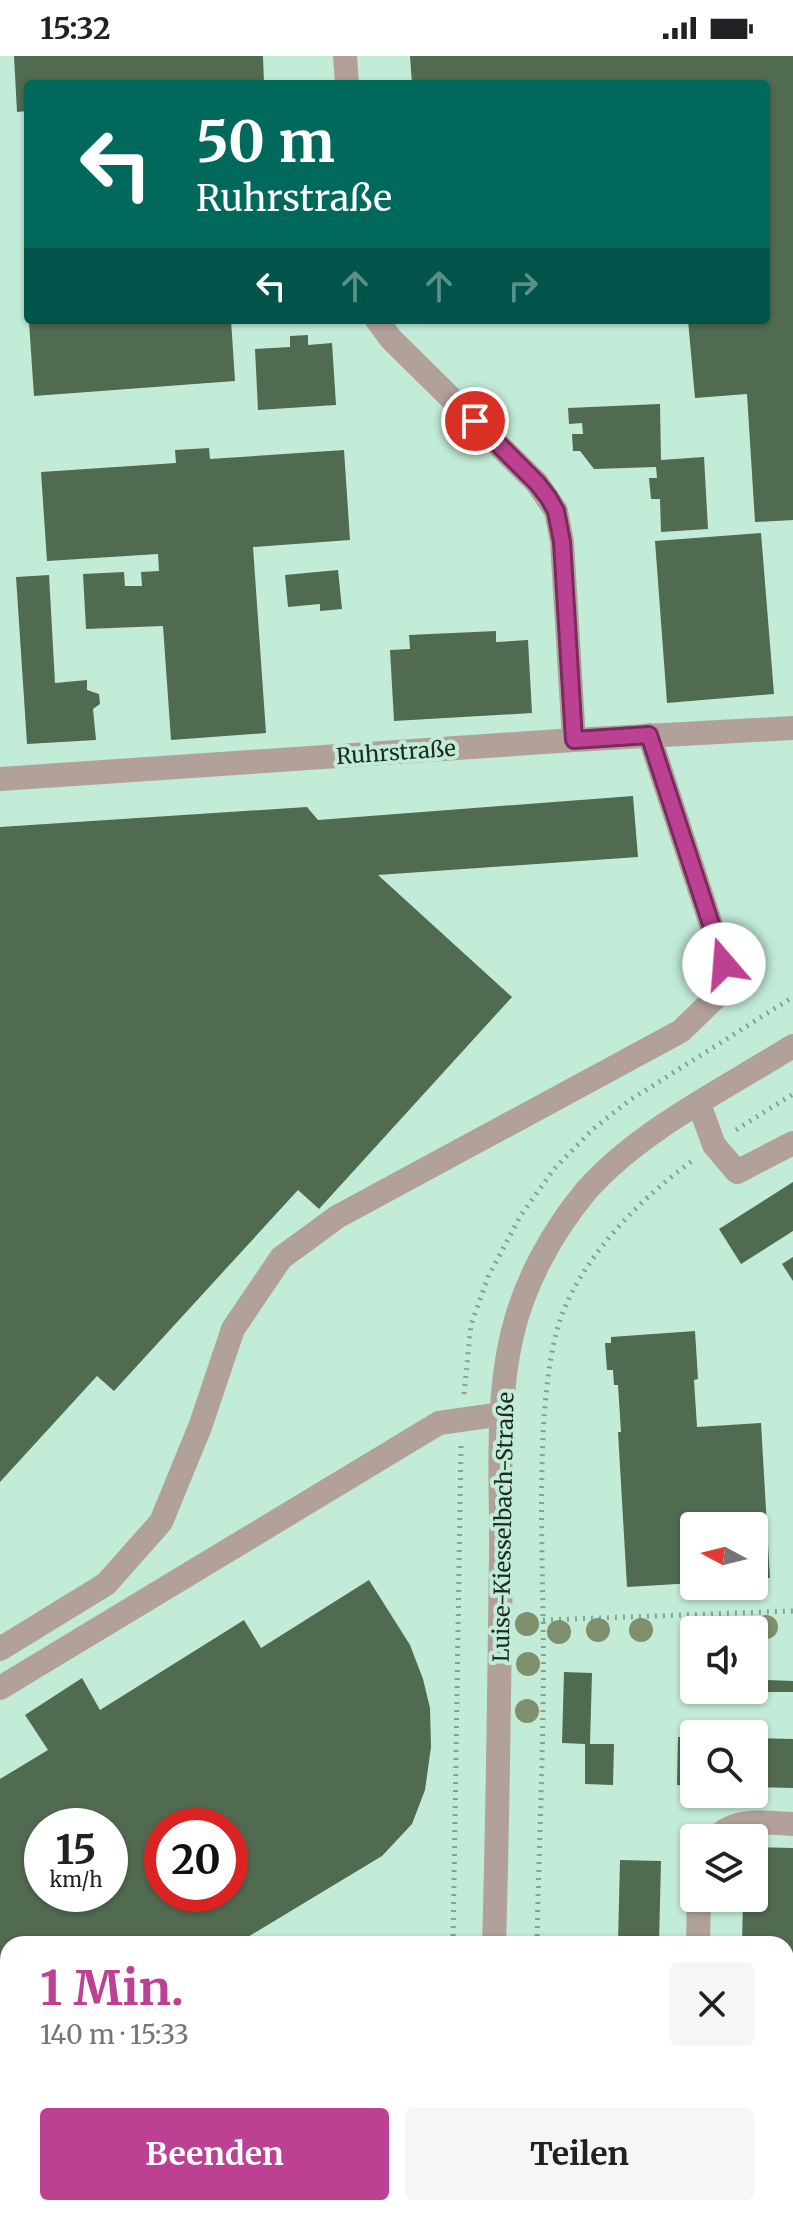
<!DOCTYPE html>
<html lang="de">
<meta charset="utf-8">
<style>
:root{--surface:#fff;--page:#f6f6f6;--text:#202124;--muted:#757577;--accent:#bd4192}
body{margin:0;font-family:Merriweather,serif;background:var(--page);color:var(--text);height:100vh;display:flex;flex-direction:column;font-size:30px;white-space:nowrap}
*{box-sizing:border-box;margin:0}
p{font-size:26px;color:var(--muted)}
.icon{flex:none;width:44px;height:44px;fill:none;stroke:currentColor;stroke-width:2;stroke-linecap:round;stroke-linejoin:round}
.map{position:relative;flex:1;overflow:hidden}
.side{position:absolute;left:0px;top:1880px;width:794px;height:280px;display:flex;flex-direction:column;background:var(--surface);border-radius:24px 24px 0 0;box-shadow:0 2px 6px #0004}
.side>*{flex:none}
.guide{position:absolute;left:24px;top:24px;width:746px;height:244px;border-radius:8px;box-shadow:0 2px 6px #0004;background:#00695c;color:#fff;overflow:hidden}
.needle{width:52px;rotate:277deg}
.tools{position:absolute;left:680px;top:1456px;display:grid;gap:16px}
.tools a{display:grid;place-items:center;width:88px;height:88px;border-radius:8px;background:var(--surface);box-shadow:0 2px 6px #0004;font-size:40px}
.speed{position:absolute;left:24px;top:1752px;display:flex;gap:16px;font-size:40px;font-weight:700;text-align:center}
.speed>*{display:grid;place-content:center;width:104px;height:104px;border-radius:50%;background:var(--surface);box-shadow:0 2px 6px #0004;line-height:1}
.speed small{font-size:20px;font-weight:400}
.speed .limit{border:12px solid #d22;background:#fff;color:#111}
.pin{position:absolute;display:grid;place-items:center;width:68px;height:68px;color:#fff;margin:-34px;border:4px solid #fff;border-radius:50%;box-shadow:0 2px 8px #0007}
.me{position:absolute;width:88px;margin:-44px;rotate:342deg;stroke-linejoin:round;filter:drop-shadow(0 0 6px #0008)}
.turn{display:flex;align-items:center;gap:28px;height:168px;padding:0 40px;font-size:36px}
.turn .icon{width:104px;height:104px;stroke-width:2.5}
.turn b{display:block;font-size:56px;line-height:68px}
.lanes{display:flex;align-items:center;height:76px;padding:0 40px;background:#0003;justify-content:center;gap:40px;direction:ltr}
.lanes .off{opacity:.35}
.round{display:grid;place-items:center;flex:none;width:84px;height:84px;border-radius:8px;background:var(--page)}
.headline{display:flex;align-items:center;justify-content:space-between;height:136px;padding:0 40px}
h1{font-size:48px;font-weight:700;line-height:60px;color:var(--accent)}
.button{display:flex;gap:16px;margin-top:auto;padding:16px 40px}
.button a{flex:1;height:92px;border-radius:8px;background:var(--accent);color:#fff;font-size:32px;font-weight:700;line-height:92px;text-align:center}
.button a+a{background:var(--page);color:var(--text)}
.status{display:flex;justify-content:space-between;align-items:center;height:56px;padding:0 40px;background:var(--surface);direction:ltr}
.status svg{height:22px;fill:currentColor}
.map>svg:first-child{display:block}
.building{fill:#516b50;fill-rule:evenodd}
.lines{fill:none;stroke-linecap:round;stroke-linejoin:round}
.path{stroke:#83a394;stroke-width:5;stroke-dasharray:2 6;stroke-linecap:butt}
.minor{stroke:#b2a199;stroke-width:24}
.tree{fill:#80906d}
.route-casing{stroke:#7b2a5f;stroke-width:20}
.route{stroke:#bd4192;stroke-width:14}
.labels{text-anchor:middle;stroke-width:8;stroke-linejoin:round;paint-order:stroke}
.street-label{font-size:22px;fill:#1b2b24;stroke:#c2ecd8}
</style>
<div class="status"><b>15:32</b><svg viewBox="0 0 49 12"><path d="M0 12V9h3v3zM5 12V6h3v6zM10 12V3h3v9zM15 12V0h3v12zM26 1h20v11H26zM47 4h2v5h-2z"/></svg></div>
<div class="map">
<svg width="793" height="2160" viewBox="0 0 793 2160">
<rect width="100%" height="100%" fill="#c2ecd8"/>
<g class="building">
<polygon points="14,0 263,0 264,28 28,28 28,55 17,56"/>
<polygon points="410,0 793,0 793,464 755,466 747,338 695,342 688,264 766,264 766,28 412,28"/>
<polygon points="52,264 231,264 235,325 34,340 29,266"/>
<polygon points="308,279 308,289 332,287 336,349 258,354 255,293 290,291 290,280"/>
<polygon points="660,348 661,404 704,401 708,473 661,476 660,443 651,443 649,422 657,422 656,411 594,413 580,395 573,395 572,378 583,378 582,367 569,368 568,352"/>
<polygon points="209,392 210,403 344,394 350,484 253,491 266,677 171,684 163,570 86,573 83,518 124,516 125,530 142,530 141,516 159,515 158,498 47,505 41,416 176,407 175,394"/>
<polygon points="761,477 774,638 667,647 655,485"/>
<polygon points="338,514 342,553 320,555 320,548 288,551 285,519"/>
<polygon points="49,519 55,627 87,624 87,634 99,638 100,648 93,653 96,684 27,688 16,521"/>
<polygon points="496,575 496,586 528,584 532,657 394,665 390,594 410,593 409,579"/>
<polygon points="633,740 638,801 378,819 512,941 319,1153 298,1134 114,1335 97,1320 0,1426 0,771 307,751 318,764"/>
<polygon points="793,1126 793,1175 741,1208 719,1173"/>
<polygon points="793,1201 793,1225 782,1208"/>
<polygon points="695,1275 698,1323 694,1324 697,1371 761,1367 770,1522 754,1523 754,1470 694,1470 694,1527 627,1531 618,1376 621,1376 618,1329 614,1329 613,1314 607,1314 605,1287 611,1287 611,1281"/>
<path d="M369,1524L410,1589L423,1623L430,1652L431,1691L425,1734L412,1768L382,1800L236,1888H8V2031L0,2036V1723L48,1694L25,1659L82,1622L100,1654L244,1564L261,1592ZM42,1770H110V1838H42ZM162,1770H230V1838H162Z"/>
<polygon points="564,1616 592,1617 590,1688 614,1688 613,1729 585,1728 585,1688 562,1687"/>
<rect x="685" y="1623" width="9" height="12"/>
<polygon points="766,1624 793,1625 793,1636 766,1636"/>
<polygon points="678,1681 694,1681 694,1730 677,1729"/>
<polygon points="754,1682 793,1683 793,1732 754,1731"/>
<polygon points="754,1791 793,1792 793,1924 786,1924 786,1888 742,1888 743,1842 754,1842"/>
<polygon points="620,1804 661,1805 659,1888 618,1888"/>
<polygon points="786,1953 793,1954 789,2086 786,2086"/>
</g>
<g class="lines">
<g class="path">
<polyline points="736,1074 793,1038"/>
<polyline points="464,1338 471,1269 488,1221 521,1159 554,1113 593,1073 630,1044 793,941"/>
<polyline points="543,1564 793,1555"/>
<polyline points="453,1888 461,1388"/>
<path d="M537,1888C539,1779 545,1670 543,1561C542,1495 540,1428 544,1362C547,1328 550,1293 561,1261C584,1199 640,1143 692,1105"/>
<polyline points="399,2152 401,2160"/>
<polyline points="570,2160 571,2152"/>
</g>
<g class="minor">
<polyline points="345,0 347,28"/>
<polyline points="377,264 391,283 537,427 556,455 562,486 574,684"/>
<polyline points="0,723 574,684 793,672"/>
<polyline points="699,1048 714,1089 737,1116 793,1087"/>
<polyline points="0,1593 106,1528 161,1466 200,1371 233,1273 281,1202 337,1161 681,975 716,941 724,908 649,679"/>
<polyline points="0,1632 439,1367 502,1358"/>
<path d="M717,1782C733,1761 769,1767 793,1768"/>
<path d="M494,1888C498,1759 499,1631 501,1502C502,1429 495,1351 512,1279C524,1227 552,1176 586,1135C638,1075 726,1032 793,990"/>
<polyline points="698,1888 699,1842"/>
<polyline points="786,2139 793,2140"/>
<polyline points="442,2152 446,2160"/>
<polyline points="701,2152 703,2160"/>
<polyline points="533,2160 538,2152"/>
</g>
</g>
<g class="tree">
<circle cx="527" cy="1568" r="12"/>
<circle cx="766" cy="1571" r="12"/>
<circle cx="598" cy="1574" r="12"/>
<circle cx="641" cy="1574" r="12"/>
<circle cx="559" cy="1576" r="12"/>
<circle cx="528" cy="1608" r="12"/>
<circle cx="527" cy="1655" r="12"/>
</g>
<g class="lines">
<g class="route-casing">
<polyline id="route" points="475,365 537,427 548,441 556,455 562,486 574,684 649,679 724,908"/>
</g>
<use href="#route" class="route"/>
</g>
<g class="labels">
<g class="street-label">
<text transform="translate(396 696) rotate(-4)" y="8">Ruhrstraße</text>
<text transform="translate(503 1471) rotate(-89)" y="8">Luise-Kiesselbach-Straße</text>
</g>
</g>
</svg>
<div class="tools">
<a><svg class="needle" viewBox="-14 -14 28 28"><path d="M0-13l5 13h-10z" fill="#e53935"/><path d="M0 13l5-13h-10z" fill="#757577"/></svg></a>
<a><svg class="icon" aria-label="sound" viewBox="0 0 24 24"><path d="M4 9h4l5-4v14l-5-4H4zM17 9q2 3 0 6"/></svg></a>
<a><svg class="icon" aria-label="search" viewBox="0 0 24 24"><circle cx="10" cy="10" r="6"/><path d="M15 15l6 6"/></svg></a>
<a><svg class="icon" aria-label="layers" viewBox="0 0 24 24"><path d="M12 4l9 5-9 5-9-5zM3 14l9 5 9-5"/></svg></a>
</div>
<div class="speed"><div>15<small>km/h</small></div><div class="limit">20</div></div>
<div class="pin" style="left:475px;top:365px;background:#d93025"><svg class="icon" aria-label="arrive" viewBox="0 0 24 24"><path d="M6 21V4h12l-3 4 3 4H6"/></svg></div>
<svg class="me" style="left:724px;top:908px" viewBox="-20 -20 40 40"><circle r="19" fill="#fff"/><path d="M0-13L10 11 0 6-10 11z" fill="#bd4192"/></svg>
<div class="guide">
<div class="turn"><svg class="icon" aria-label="left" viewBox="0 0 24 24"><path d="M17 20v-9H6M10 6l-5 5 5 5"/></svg><div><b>50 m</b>Ruhrstraße</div></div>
<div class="lanes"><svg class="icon" aria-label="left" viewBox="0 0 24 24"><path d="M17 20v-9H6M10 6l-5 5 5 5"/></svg><svg class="icon off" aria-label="ahead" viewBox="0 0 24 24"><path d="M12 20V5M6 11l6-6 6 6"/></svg><svg class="icon off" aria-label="ahead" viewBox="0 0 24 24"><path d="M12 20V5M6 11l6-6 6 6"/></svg><svg class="icon off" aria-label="right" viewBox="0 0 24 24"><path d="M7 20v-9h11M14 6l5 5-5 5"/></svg></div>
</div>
<section class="side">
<div class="headline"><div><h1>1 Min.</h1><p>140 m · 15:33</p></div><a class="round"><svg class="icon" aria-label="close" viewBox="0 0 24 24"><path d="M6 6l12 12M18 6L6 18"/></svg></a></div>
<div class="button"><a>Beenden</a><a>Teilen</a></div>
</section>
</div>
